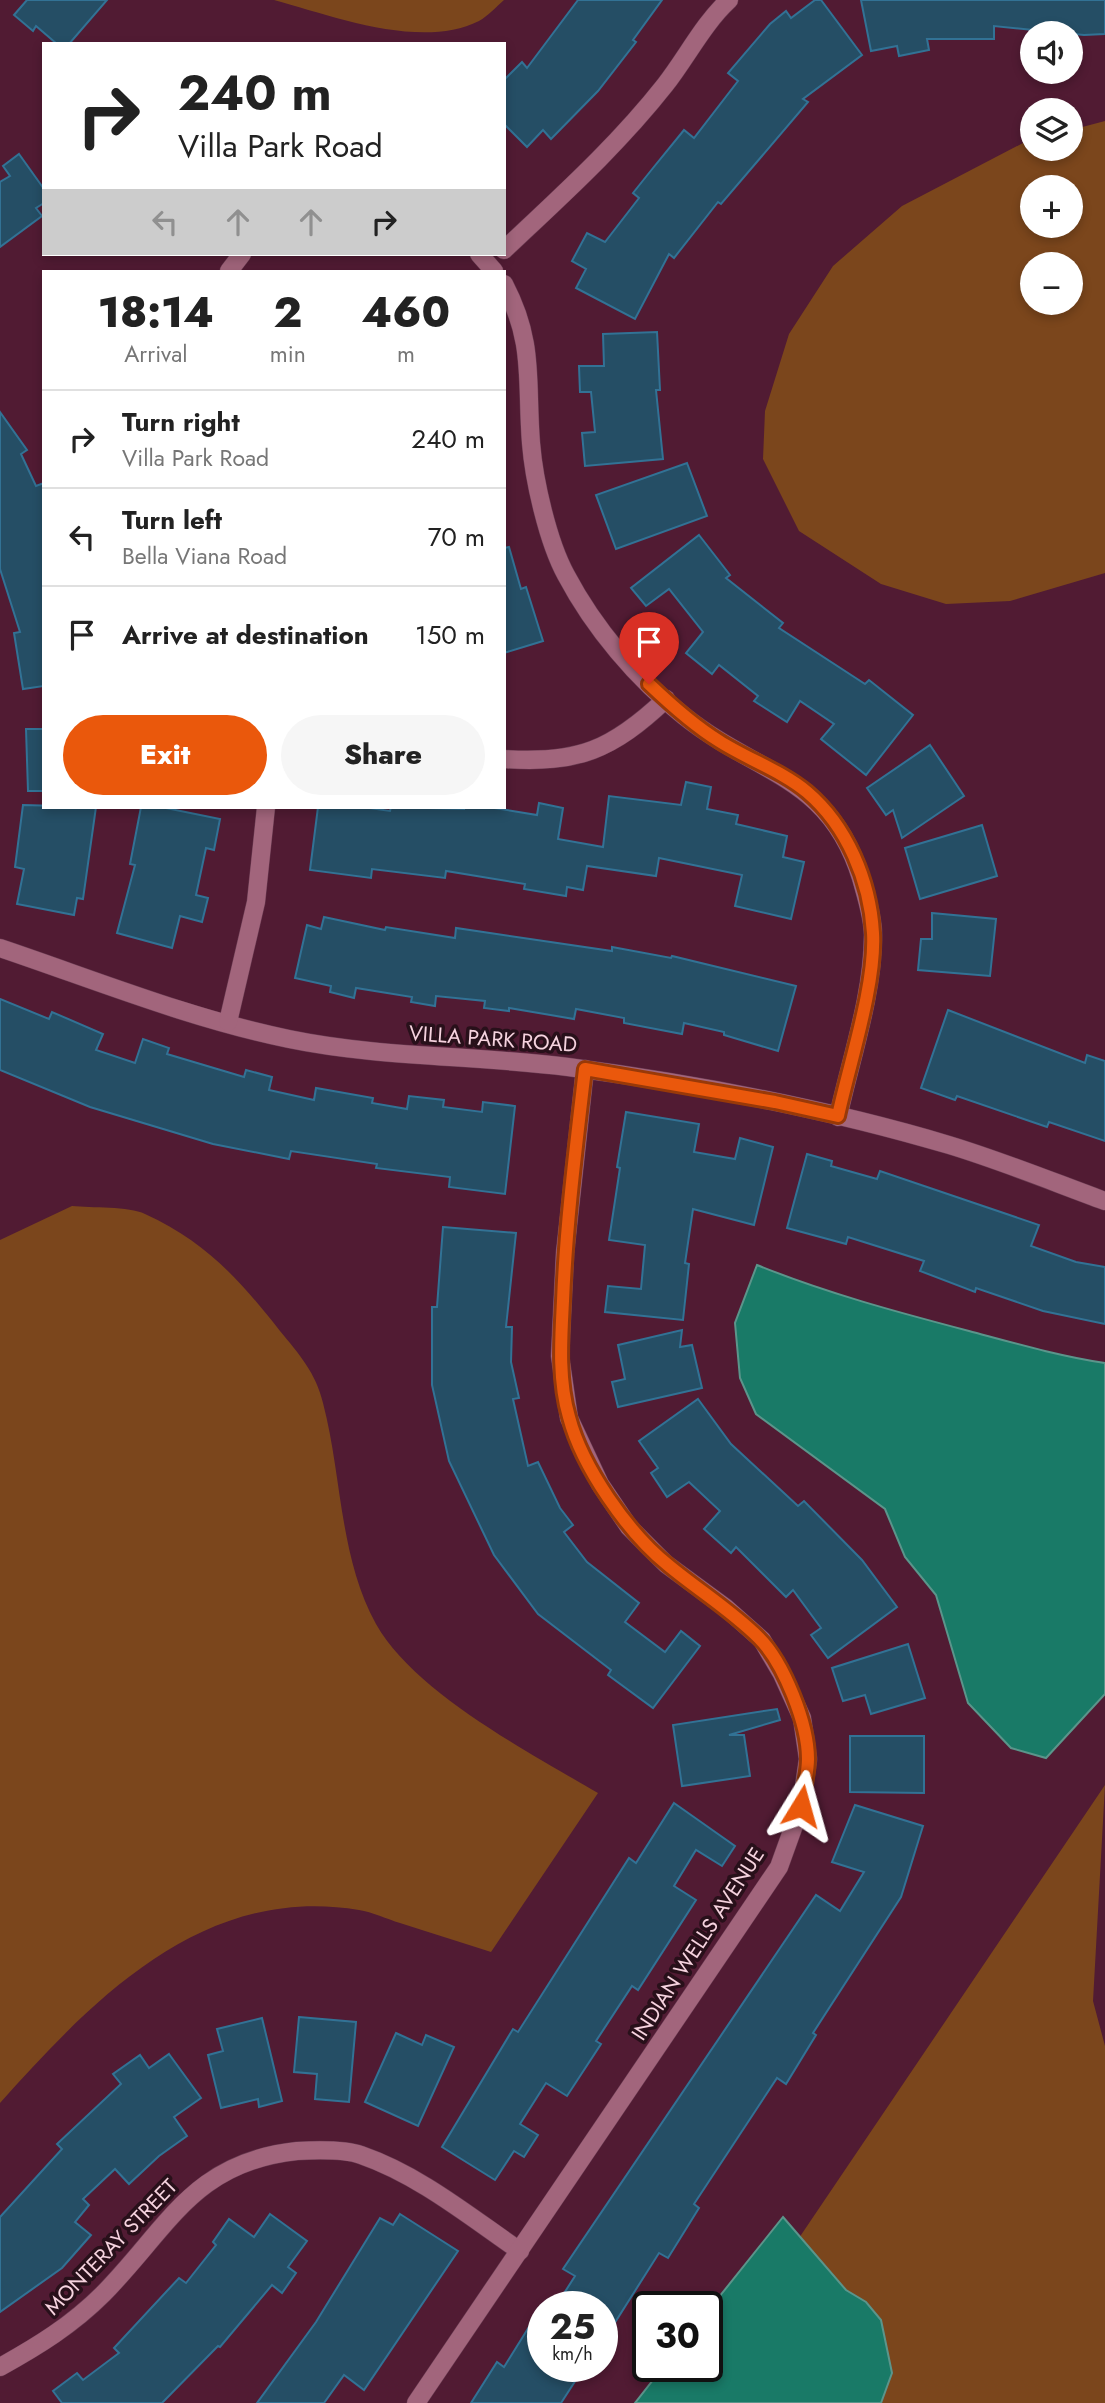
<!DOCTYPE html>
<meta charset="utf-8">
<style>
:root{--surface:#fff;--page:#f6f6f6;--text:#222;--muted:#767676;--line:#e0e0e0;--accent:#ea580c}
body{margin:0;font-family:Jost,sans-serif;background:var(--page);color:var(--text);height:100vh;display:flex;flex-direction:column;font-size:26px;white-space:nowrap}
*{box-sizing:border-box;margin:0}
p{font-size:23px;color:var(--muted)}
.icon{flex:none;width:38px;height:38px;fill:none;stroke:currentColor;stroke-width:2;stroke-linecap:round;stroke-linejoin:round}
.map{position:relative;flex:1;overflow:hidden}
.drawer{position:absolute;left:42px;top:270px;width:464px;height:539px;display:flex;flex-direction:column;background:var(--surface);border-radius:0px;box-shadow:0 4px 10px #0003}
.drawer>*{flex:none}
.hud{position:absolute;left:42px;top:42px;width:464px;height:214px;border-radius:0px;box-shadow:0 4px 10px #0003;background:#fff;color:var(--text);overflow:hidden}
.tools{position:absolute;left:1020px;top:21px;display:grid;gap:14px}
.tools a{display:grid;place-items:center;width:63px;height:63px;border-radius:50%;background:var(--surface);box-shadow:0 4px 10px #0003;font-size:35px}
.speed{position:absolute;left:527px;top:2291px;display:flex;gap:14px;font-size:35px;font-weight:700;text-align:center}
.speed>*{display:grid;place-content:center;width:91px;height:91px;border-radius:50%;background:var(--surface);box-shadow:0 4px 10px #0003;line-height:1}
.speed small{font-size:18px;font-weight:400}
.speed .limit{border:4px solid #111;border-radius:10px;background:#fff;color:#111}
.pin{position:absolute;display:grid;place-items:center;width:60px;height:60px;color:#fff;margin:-72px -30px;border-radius:50% 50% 50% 0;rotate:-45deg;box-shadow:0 0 7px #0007}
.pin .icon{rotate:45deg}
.me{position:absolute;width:77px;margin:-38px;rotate:8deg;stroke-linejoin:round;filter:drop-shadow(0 0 5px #0008)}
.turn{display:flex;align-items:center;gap:24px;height:147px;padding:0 21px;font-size:32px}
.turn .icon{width:91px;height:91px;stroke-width:2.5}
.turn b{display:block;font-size:49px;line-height:60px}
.lanes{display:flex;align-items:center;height:66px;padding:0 21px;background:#0003;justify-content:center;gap:35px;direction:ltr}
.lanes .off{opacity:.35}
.eta{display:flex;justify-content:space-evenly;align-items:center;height:119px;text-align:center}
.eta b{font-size:42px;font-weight:800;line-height:49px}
.button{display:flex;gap:14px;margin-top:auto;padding:14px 21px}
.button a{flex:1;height:80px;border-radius:42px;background:var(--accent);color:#fff;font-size:28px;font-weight:800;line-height:80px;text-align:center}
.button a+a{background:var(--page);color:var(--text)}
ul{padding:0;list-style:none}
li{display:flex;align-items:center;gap:21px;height:98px;padding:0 21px;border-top:2px solid var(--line)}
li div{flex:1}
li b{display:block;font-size:26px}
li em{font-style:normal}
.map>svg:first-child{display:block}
.green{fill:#7b461c;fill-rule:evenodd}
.water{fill:#197a67;stroke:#5b958b;stroke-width:2}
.building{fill:#254e65;stroke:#327295;stroke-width:2}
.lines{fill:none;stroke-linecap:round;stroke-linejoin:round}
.minor-casing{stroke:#6a3c52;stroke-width:19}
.minor{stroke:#a2657c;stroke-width:18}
.route-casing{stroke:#983908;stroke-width:18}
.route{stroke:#ea580c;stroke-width:12}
.labels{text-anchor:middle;stroke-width:7;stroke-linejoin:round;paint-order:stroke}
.street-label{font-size:21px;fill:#f6d3df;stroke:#28101a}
</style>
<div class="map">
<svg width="1105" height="2403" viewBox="0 0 1105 2403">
<rect width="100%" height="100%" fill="#511b33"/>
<g class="green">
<path d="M274,0H504C496,7 488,16 479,21C421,50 333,16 274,0Z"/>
<path d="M1105,121V573L1010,601L946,604L881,584L799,531L763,459L765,411L789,334L833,266L902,206L1023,143L1032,140V149H1071V130ZM1032,187H1071V226H1032ZM1032,264H1071V303H1032Z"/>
<path d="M72,1206C91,1208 129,1206 145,1214C206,1242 240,1280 280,1331C299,1354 316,1373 323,1403C342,1475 339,1557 376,1624C415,1693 530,1753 598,1793L491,1952C461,1942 430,1933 400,1923C387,1919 372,1912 359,1910C204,1884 94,1998 0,2103V1240Z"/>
<polygon points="1105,1785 1093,2001 1105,2046 1105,2403 881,2403 892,2373 881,2320 866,2302 846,2290 799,2238"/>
</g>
<g class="water">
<path d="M757,1265C826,1293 897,1312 969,1331C1014,1343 1059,1356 1105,1363V1694L1046,1758L1011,1748L968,1703L936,1595L905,1557L885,1509L756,1414L740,1378L735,1323Z"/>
<polygon points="783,2217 846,2290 866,2302 881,2320 892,2373 881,2403 635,2403 664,2366 707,2366 707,2312"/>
</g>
<g class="building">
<polygon points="27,0 107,0 69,44 57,44 36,26 33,31 14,15"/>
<polygon points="578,0 662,0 633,40 636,42 598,91 551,139 543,130 527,147 504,124 504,80 522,62 527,68"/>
<polygon points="815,0 821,0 862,55 803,99 808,102 721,204 718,202 674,258 669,254 635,319 576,288 586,269 572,261 587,233 605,242 639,198 633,193 653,168 684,130 694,138 738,81 728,73 770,24 786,11 791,18"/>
<polygon points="861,0 1105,0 1105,34 1084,35 994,26 994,39 927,39 929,50 899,56 897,46 871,51"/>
<polygon points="19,154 44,189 44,203 36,208 42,216 0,247 0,182 10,176 3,166"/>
<polygon points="657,332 660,390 656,390 663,459 585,466 582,433 595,432 591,392 580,392 579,366 604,366 603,334"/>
<polygon points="0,412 27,450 21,454 36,486 44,483 44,686 23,689 14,633 20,632 0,569"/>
<polygon points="687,463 707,516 616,549 596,495"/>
<polygon points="699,535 730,575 726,578 783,623 779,628 865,684 869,680 913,715 866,775 821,739 834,724 800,701 787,722 754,701 758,696 719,665 712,674 686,653 703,632 669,589 646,606 631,588"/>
<polygon points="509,547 521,589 526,587 543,641 504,653 504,548"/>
<polygon points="26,729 44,729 44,791 28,791"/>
<polygon points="930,745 964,796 902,838 893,810 886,815 867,788"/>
<polygon points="686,782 711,787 707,809 738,815 736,824 787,836 783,857 804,862 791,919 735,906 742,875 659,858 656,876 587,866 583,890 567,887 566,896 524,889 525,884 446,871 445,878 372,869 371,878 310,870 318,807 362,807 390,811 391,807 464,809 464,807 488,807 537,815 539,803 563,808 558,839 603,847 609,796 681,805"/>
<polygon points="23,805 96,807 83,899 77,898 74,915 17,904 24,869 15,867"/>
<polygon points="141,807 161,807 220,819 214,850 206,848 196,895 208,898 202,922 180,916 172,948 117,933 135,865 130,864"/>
<polygon points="982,825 997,876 920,899 905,848"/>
<polygon points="932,913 996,919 990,976 918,970 921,939 932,939"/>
<polygon points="324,917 385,930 386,927 455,938 456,928 612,951 612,947 671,958 672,956 796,986 778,1051 724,1035 724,1032 684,1023 682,1034 624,1023 624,1018 576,1009 574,1019 509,1008 509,1011 484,1008 485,1001 436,996 435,1006 411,1002 412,997 356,988 354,998 330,992 331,986 295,978 307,925 321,929"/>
<polygon points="0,999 49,1019 52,1012 103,1034 96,1050 135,1063 143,1039 169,1048 167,1054 244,1077 246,1070 272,1077 269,1090 314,1100 316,1088 373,1098 372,1103 407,1109 409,1096 444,1100 443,1107 482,1112 483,1102 515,1106 505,1194 449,1187 450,1177 376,1168 377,1164 291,1151 289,1159 213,1144 90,1107 0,1070"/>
<polygon points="948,1010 1085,1063 1087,1055 1105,1061 1105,1141 1049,1122 1047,1127 957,1096 955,1100 921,1088"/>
<polygon points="626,1112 699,1124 694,1152 735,1159 740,1138 773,1147 754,1225 693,1209 685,1263 689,1264 683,1320 605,1312 608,1286 641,1289 645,1245 609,1240 620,1168 617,1167"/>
<polygon points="807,1154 832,1161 831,1166 877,1179 880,1171 1039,1225 1031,1246 1076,1262 1105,1267 1105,1324 1043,1311 976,1288 975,1292 920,1271 924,1261 848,1237 846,1244 787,1228"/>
<polygon points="443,1227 516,1233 506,1327 512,1327 511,1362 519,1398 513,1399 528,1466 538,1462 560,1508 573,1525 564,1532 587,1562 639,1603 625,1622 665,1652 681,1631 700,1646 653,1708 608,1675 611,1670 538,1614 494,1555 449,1461 432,1385 432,1307 437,1307"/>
<polygon points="682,1330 680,1347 692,1345 702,1388 618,1407 612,1382 625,1379 618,1345"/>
<polygon points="698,1399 731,1444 798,1506 804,1501 862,1560 897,1607 828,1658 811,1635 821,1628 793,1590 786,1597 736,1547 731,1553 704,1529 720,1511 689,1482 667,1497 651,1473 658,1468 639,1441"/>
<polygon points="908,1644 925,1698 871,1714 865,1695 843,1701 832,1668"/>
<polygon points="777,1709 780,1720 729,1735 744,1735 750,1776 682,1786 673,1725"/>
<polygon points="850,1736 924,1736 924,1793 850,1792"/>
<polygon points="674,1803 735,1846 722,1866 696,1850 674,1886 696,1900 638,1990 632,1986 596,2041 601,2044 567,2096 546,2083 520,2124 538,2135 524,2157 514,2151 495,2180 442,2147 513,2029 518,2032 629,1858 636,1863"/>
<polygon points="855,1805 923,1826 901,1897 813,2033 816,2035 786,2084 777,2078 694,2204 699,2208 668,2258 659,2253 602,2343 602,2306 556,2306 575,2276 563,2269 816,1895 840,1911 864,1872 832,1862"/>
<polygon points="299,2017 356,2022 349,2102 315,2099 317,2074 294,2072"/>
<polygon points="262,2018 282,2101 259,2107 258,2099 221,2108 208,2055 223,2051 217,2029"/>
<polygon points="396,2033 422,2045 426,2035 454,2047 418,2126 365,2102"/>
<polygon points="169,2054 201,2098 174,2117 187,2136 159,2156 129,2184 115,2169 83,2199 89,2205 75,2222 91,2235 62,2268 0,2312 0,2217 62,2149 57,2144 121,2084 113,2074 140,2055 149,2068"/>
<polygon points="270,2214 307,2241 288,2267 296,2273 282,2293 272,2285 220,2347 218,2346 162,2403 62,2403 53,2391 77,2373 83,2380 119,2353 114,2348 179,2278 186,2283 216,2245 213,2242 229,2219 254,2237"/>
<polygon points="400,2214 458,2251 364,2390 344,2375 324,2403 257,2403 316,2322 380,2218 393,2225"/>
<polygon points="542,2306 542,2366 585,2366 561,2403 471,2403 497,2362 504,2367"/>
</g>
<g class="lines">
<g class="minor-casing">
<g id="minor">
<path d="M504,250C560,197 617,146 665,85C687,57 703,24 729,0"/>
<polyline points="479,254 494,271"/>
<polyline points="229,271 242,254"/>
<path d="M504,284C535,343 526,380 531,443C534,481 548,542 566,575C594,628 637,679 684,716C758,775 830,776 861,878C866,896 873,917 873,935C873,995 851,1058 838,1117"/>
<path d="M504,759C578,764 612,750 666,699"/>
<path d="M0,948C95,980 191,1019 289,1039C381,1058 475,1055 568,1067C696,1084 825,1108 949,1145C1002,1161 1053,1182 1105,1201"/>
<polyline points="228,1022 256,902 266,807"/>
<path d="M0,2367C38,2346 72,2325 103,2294C169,2227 193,2162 297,2151C316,2150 344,2149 361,2155C419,2175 469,2216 520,2251"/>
<polyline points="416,2403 779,1867 801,1806 808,1759 802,1718 782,1674 762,1640 726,1608 666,1564 629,1527 600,1484 569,1418 560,1356 565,1253 585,1069"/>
</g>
</g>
<use href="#minor" class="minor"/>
</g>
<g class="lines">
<g class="route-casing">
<path id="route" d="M649,684C671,705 693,725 719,741C747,759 782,771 807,792C847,826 870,881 873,933C876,984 849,1065 838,1116L775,1102L585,1069C576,1146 566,1224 563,1301C561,1339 558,1380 569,1417C582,1467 628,1533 668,1565C698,1590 731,1610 759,1638C784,1663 808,1724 808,1759C808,1774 803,1791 801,1806"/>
</g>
<use href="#route" class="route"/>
</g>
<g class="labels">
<g class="street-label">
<text transform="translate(493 1039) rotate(4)" y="7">VILLA PARK ROAD</text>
<text transform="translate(698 1944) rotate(-57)" y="7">INDIAN WELLS AVENUE</text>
<text transform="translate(111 2247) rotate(-46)" y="7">MONTERAY STREET</text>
</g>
</g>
</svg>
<div class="tools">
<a><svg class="icon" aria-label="sound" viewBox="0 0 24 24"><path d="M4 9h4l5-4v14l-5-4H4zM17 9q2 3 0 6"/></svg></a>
<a><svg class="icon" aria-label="layers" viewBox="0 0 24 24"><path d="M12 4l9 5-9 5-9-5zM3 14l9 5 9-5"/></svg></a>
<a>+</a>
<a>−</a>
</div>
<div class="speed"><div>25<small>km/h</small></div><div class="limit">30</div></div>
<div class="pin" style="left:649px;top:684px;background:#d93025"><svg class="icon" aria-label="arrive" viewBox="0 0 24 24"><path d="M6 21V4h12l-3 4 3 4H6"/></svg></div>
<svg class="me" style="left:801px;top:1806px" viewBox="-20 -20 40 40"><path d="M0-17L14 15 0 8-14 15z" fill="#ea580c" stroke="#fff" stroke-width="4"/></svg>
<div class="hud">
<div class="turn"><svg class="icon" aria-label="right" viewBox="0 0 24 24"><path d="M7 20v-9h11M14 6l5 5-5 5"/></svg><div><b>240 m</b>Villa Park Road</div></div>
<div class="lanes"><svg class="icon off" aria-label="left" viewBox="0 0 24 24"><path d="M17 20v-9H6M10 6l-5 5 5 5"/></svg><svg class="icon off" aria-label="ahead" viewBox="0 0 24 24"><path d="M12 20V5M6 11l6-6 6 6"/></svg><svg class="icon off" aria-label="ahead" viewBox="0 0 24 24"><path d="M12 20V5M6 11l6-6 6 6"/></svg><svg class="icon" aria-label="right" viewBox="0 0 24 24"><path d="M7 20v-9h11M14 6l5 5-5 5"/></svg></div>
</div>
<section class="drawer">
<div class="eta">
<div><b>18:14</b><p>Arrival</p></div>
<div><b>2</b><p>min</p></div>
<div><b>460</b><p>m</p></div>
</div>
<ul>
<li><svg class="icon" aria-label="right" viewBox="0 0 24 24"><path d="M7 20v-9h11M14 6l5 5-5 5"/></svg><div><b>Turn right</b><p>Villa Park Road</p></div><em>240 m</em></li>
<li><svg class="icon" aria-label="left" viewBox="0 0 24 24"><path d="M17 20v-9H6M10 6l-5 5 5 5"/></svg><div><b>Turn left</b><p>Bella Viana Road</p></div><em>70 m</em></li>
<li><svg class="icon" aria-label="arrive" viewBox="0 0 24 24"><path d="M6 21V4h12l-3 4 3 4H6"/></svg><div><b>Arrive at destination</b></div><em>150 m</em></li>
</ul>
<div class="button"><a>Exit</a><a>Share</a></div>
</section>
</div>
